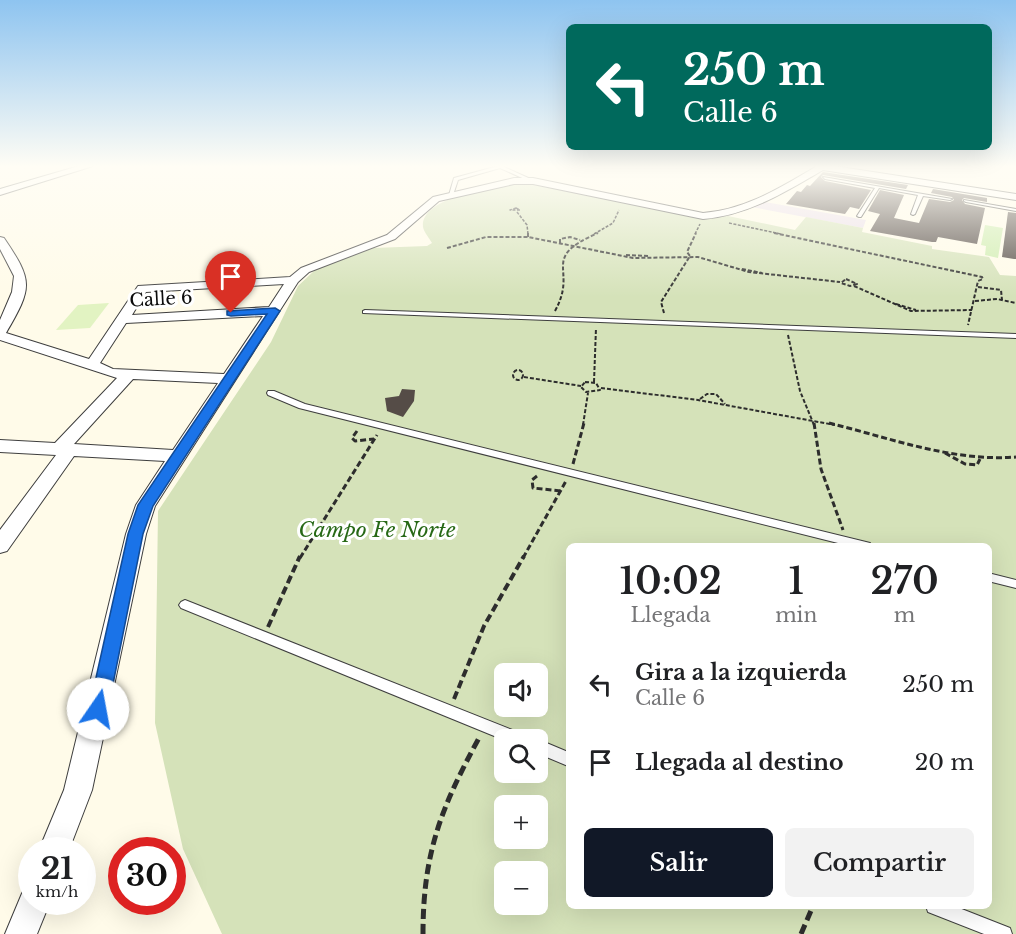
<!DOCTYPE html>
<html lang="es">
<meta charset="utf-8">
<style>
:root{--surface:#fff;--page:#f2f2f2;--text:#202124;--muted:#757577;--accent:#111827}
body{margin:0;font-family:"Libre Baskerville",serif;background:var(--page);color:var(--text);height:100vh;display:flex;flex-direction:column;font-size:22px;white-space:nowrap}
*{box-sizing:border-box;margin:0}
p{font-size:20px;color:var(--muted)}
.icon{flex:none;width:33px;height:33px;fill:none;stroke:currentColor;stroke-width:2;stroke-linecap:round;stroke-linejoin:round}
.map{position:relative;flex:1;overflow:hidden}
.details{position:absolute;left:566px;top:543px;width:426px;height:366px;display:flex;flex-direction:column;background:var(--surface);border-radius:9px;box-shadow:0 6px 24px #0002}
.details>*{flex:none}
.banner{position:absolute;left:566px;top:24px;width:426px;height:126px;border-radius:9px;box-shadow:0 6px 24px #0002;background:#00695c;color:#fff;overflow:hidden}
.tools{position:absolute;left:494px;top:663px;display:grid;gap:12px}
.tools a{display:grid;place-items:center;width:54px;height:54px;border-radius:9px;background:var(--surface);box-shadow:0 6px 24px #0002;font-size:30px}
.speed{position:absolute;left:18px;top:837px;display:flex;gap:12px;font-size:30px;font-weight:700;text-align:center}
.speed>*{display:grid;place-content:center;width:78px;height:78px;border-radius:50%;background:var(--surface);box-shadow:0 6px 24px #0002;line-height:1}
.speed small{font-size:15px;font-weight:400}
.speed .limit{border:9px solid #d22;background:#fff;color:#111}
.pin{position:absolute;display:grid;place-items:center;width:51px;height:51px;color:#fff;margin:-62px -26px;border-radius:50% 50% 50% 0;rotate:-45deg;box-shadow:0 0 6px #0007}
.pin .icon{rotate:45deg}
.me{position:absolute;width:66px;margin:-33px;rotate:12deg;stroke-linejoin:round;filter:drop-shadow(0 0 4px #0008)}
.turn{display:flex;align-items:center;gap:21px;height:126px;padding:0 18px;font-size:27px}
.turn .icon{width:78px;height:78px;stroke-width:2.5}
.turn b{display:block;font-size:42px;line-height:51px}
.eta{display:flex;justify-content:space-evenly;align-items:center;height:102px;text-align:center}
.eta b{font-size:36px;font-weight:600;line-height:42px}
.button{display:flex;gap:12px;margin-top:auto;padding:12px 18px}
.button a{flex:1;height:69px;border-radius:9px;background:var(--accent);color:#fff;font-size:24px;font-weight:600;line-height:69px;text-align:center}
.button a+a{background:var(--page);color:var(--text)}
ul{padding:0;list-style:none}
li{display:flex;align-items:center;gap:18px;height:78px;padding:0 18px}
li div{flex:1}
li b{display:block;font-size:22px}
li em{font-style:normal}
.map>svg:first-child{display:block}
.industrial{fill:#eadeeb}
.green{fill:#cfedb0}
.cemetery{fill:#d5e2b9;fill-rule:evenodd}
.pitch{fill:#e2f3c2}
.building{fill:#554c47}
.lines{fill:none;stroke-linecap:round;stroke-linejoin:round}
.service-casing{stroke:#3e3e3e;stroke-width:2}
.minor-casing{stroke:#3e3e3e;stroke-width:2}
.path-far4{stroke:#2d2d2d;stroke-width:1.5;stroke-dasharray:3 1.5;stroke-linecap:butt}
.path-far3{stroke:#2d2d2d;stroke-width:2;stroke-dasharray:4 2;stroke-linecap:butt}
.path-far2{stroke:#2d2d2d;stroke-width:3;stroke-dasharray:6 3;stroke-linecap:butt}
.path-far1{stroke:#2d2d2d;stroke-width:4;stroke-dasharray:8 4;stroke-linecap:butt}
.path{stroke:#2d2d2d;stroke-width:5;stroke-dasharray:10 5;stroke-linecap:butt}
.service{fill:#fff;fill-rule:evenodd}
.minor{fill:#fff;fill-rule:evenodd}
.route{fill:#1a73e8;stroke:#114b97;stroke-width:1.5}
.labels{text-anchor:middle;stroke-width:6;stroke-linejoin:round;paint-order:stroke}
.far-street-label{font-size:18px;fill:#0b0b0b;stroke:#fff}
.park-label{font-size:21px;font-style:italic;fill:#276816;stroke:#fff}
</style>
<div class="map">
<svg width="1016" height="934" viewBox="0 0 1016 934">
<rect width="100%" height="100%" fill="#fffbe9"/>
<polygon class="industrial" points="765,202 866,220 863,228 752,207"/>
<polygon class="green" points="985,225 1003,228 998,258 985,255 986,246 981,245"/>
<path class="cemetery" d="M518,182L703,218L728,216L795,230L806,217L863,228L862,232L932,246V249L989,257L1000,275L1016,276V934H222L183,849L155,723L158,511L271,342L298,286L315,270L373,248L427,246L432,243C429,238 424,232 423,227C420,196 497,187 518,182ZM568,546H988V906H568ZM504,674H537V706H504ZM504,740H537V772H504ZM504,806H537V838H504ZM504,872H537V904H504Z"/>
<polygon class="pitch" points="109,303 90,328 56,330 78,305"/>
<g class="building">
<polygon points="823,172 908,185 906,189 823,175 821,177 825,181 871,190 859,209 850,207 845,214 786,204 797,191 801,192 807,185 810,186"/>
<polygon points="933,189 987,198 987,202 964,198 962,200 965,204 985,208 977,244 938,237 936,242 932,242 870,231 880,214 868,211 880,190 904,195 894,218 919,223 929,199 950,202 954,200 952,197 931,193"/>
<polygon points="1008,212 1016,213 1016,259 1014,259 1002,257"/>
<polygon points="402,389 415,390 414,401 403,417 387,411 385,398 399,396"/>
</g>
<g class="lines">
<g class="service-casing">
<g id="service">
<polygon points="498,166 502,166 535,181 531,182 500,168 458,180 453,195 451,196 449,195 454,178"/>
<polygon points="823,177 952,199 950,200 923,196 915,214 913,215 911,214 918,195 879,188 861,217 859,217 857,216 875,188 825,179"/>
<polygon points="964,200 1016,209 1016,211 966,202 964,201"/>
<polygon points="365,310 1016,334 1016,338 363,313 363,311"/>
<polygon points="268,391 274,391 305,404 866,542 870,543 871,546 850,546 299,408 268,395 267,393"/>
<polygon points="988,573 1016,580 1016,588 988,581"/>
<polygon points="185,600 520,733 525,735 526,740 504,740 181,608 179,605 181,602"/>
<polygon points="537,739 568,752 568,766 537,753"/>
<polygon points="926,906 954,906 1010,928 1012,934 984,934 928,912"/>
</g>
</g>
<g class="minor-casing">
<g id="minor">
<polygon points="79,166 93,166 0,195 0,189"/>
<path d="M817,166H834L1016,194V200L823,170C785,192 749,215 703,219L533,184H514L439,201L395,239L309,272L298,282L155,506L146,534L92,790L69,850H39L64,790L126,534L136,505L165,461L74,456L7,551L0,553V530L56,455L0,452V440L55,443L117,378L0,340V320L12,292L14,276L0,249V237L4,238C33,281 33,287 6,333L89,359L138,286L290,277L301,268L387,235L433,197L514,178H533L703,213C746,210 781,187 817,166ZM284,284L269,307L132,315L146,292ZM263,316L224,374L113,369L100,363L126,323ZM133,379L218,383L173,450L74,444Z"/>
<polygon points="32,887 32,902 50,902 37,934 5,934 23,891"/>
</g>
</g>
<g class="path-far4">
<polygon points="516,208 520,210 510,210"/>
<polyline points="517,212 527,225 528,234"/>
<polyline points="729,223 781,234"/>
<polyline points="594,234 613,223 619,210"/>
<polyline points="695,234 700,224"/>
</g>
<g class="path-far3">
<polyline points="528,233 528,237"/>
<polyline points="774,233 982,277 983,279 978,281 968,325"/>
<polyline points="560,243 560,239 570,237 580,240"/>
<polyline points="447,248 486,237 528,237 633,258 698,257 749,272 840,282"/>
<polyline points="626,255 649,256"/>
<polyline points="742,269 762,273"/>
<polygon points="846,279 857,284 850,286 841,283"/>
<polyline points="854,286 911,311 972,310"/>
<polyline points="978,287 1001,290 1002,300"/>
<polyline points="975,301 997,299 1016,303"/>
<polyline points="896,304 916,310"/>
<path d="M555,311C579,268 538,259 598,233"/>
<polyline points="664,313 661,302 690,256 687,252 696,233"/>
<polyline points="788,335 800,391 814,425"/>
<circle cx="518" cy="375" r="5"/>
<polyline points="524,377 581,386"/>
<polygon points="585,382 596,383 600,390 586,392 581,387"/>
<polyline points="594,382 596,328"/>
<polyline points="601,388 698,400 835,425"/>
<polyline points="700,399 707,394 716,394 725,404"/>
<polyline points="583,425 588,393"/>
</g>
<g class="path-far2">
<polyline points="814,423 821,469 843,530"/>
<path d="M829,423C890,438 953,462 1016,457"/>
<polyline points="357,431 352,438 355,441 374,439"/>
<polyline points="945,453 965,464 977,465 980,459"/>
<polyline points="573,464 584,423"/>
<polyline points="537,476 532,480 533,488 561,491"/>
<polyline points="300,558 377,435"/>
<polyline points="523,558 566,481"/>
</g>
<g class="path-far1">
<polyline points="268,627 300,556"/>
<polyline points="454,699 484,626 524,556"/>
</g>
<g class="path">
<path d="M423,934C423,853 441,808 479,738"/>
<polyline points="801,934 813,906"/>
</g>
<use href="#service" class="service"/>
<use href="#minor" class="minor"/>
</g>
<linearGradient id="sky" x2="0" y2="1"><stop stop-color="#8ec4f0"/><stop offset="0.56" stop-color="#fffdf5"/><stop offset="1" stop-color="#fffdf5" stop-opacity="0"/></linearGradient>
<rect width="1016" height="297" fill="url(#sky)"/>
<polygon class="route" points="275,308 280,311 153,506 143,534 108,709 105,716 98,719 91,716 89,709 128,534 138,505 267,314 231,316 227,315 227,311"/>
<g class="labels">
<g class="far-street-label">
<text transform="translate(161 299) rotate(-3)" y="6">Calle 6</text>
</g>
<g class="park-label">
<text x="377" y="537">Campo Fe Norte</text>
</g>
</g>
</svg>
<div class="tools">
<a><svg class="icon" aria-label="sound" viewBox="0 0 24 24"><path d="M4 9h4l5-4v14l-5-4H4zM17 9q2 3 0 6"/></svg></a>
<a><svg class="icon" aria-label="search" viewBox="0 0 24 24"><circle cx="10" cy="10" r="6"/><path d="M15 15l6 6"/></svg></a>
<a>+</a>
<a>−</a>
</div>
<div class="speed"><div>21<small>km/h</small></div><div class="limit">30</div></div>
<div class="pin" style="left:231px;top:313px;background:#d93025"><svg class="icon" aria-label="arrive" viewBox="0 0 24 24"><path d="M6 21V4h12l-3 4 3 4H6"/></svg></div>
<svg class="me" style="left:98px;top:709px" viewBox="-20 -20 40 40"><circle r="19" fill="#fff"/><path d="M0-13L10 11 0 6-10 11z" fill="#1a73e8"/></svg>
<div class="banner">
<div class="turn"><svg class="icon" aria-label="left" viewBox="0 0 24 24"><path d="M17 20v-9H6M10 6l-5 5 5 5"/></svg><div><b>250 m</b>Calle 6</div></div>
</div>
<section class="details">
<div class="eta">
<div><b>10:02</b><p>Llegada</p></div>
<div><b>1</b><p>min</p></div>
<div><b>270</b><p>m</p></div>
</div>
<ul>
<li><svg class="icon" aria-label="left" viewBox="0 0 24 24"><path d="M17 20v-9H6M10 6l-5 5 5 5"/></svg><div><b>Gira a la izquierda</b><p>Calle 6</p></div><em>250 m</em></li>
<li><svg class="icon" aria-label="arrive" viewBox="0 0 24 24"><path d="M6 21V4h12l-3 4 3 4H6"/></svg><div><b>Llegada al destino</b></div><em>20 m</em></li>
</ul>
<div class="button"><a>Salir</a><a>Compartir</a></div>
</section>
</div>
